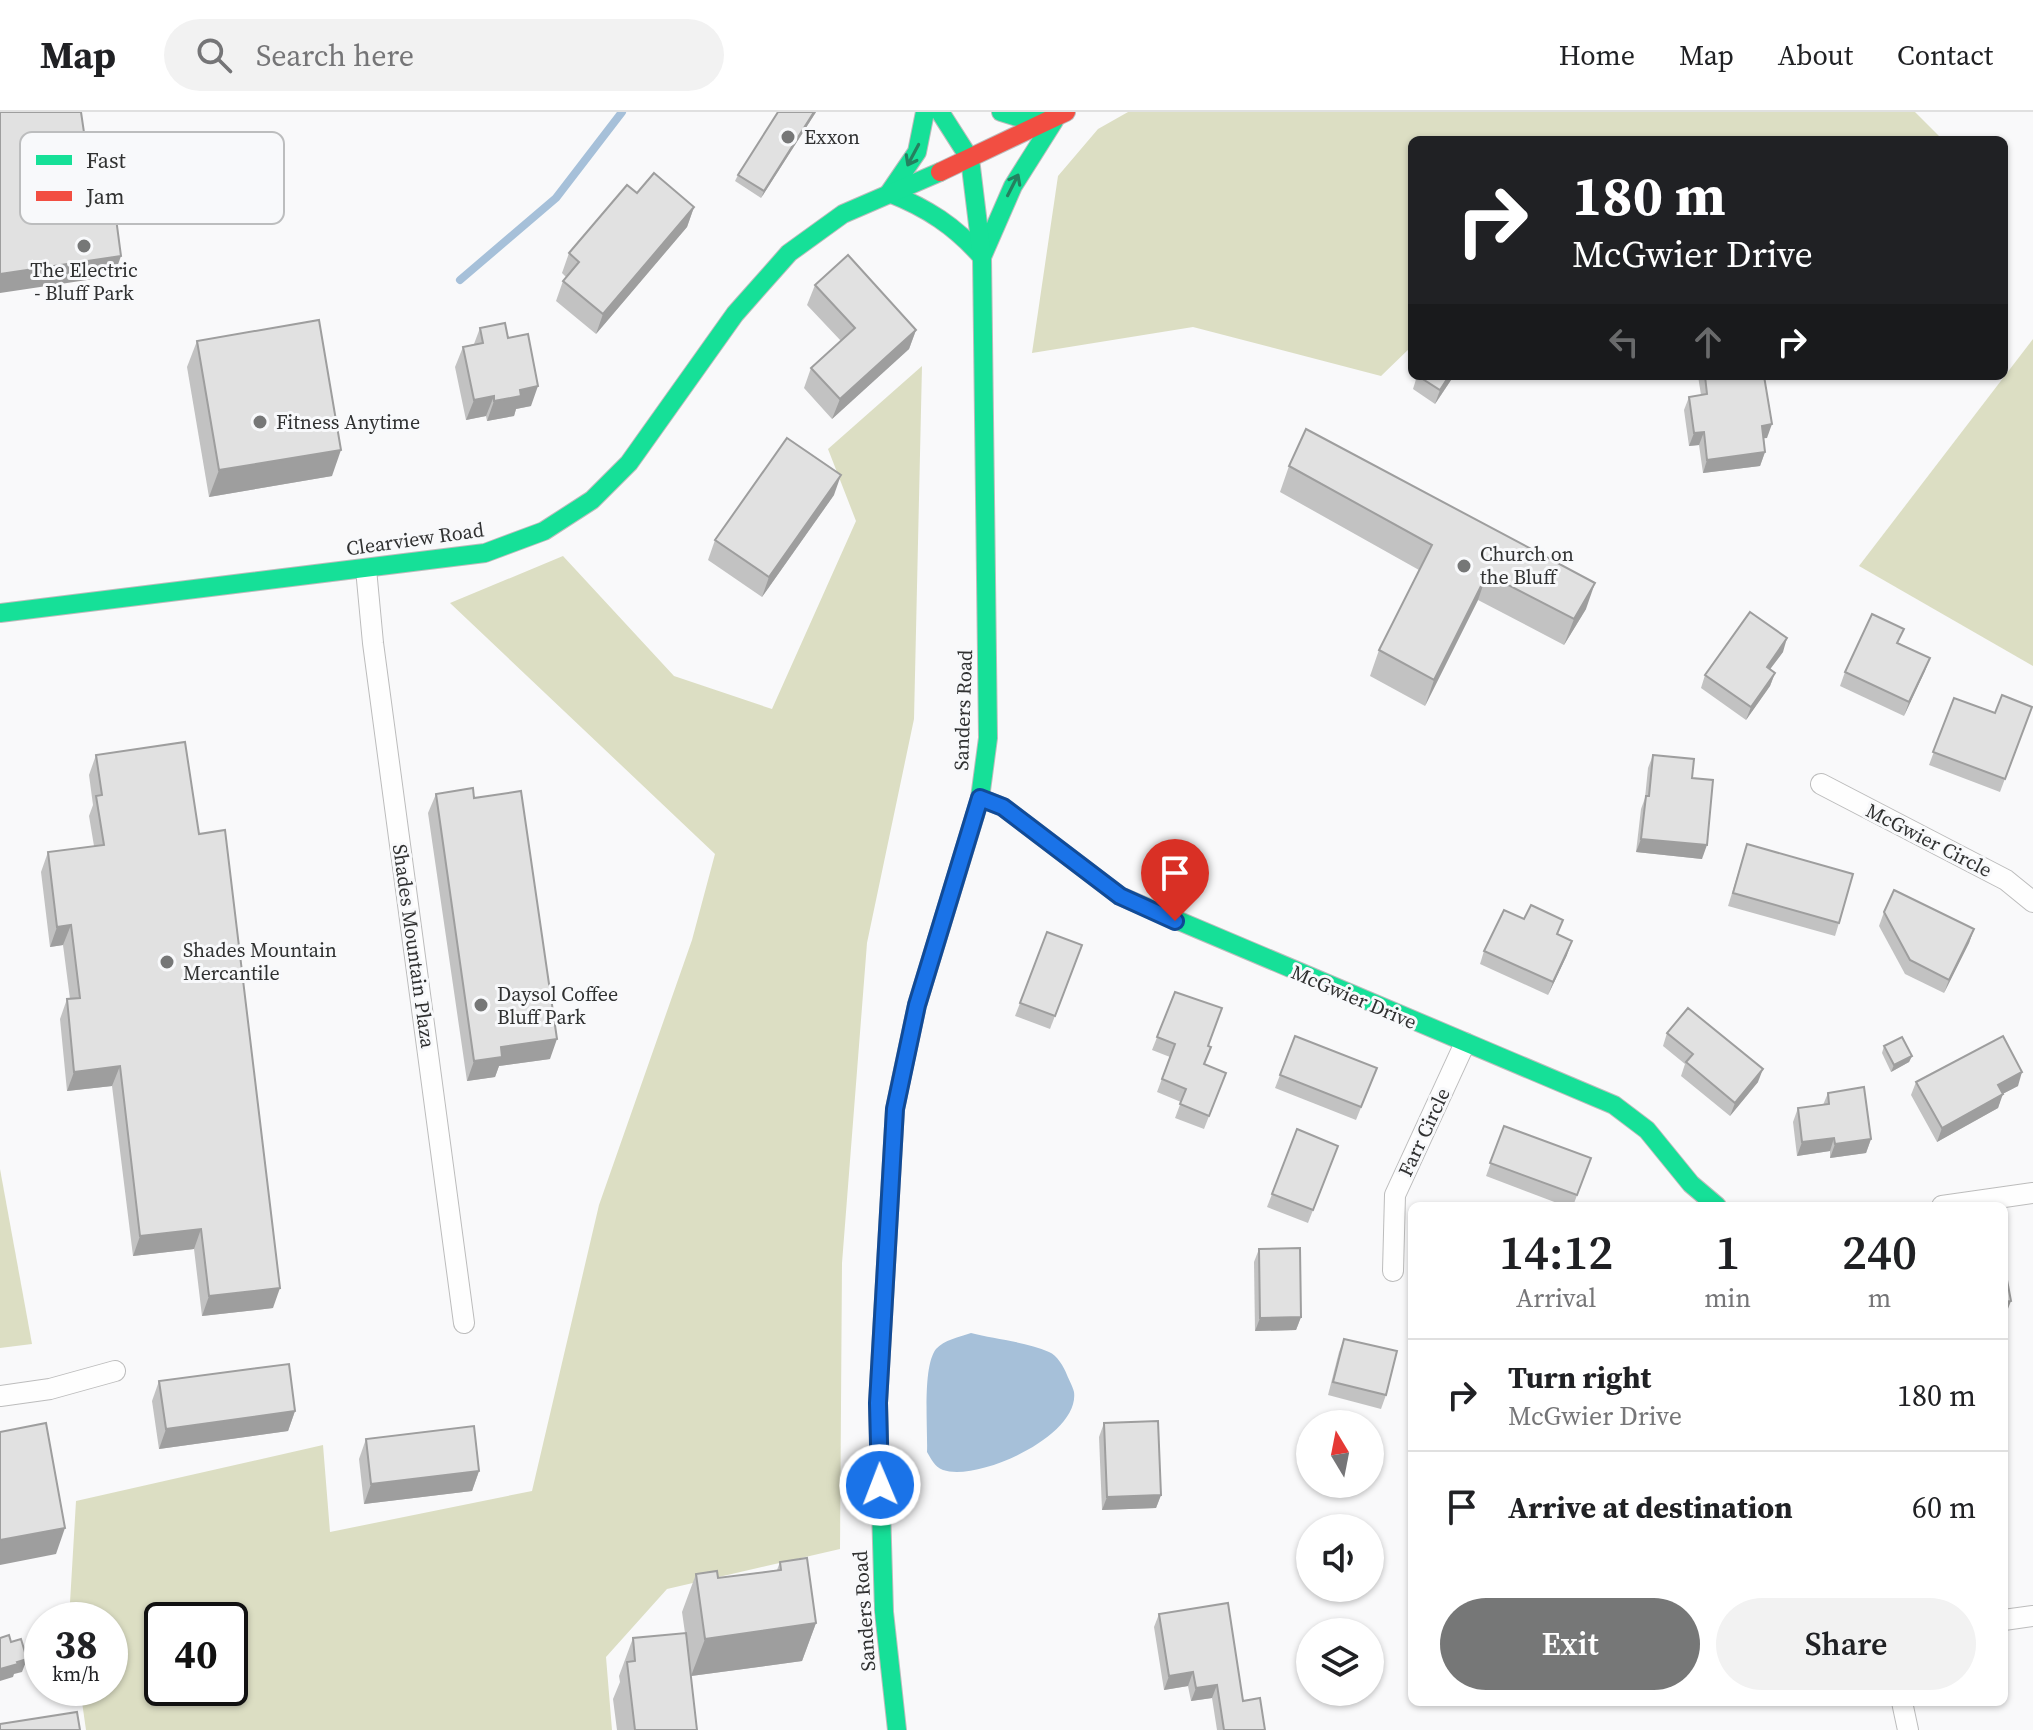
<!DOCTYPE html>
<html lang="en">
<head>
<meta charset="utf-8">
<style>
  :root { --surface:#fff; --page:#f2f2f2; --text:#202124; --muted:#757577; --line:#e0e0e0; --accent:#767777 }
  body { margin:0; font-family:"Source Serif 4",serif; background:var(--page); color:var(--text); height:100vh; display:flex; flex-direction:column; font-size:30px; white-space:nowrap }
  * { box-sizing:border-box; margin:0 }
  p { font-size:26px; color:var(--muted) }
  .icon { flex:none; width:44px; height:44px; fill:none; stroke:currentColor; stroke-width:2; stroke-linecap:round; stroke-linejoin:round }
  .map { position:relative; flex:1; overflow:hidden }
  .drawer { position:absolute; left:1408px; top:1090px; width:600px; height:504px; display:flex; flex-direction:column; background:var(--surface); border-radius:12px; box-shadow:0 2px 6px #0004 }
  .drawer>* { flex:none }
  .hud { position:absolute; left:1408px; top:24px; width:600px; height:244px; border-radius:12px; box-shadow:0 2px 6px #0004; background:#202124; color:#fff; overflow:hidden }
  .needle { width:52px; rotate:350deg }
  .fabs { position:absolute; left:1296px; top:1298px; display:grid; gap:16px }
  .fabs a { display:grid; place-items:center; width:88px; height:88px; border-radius:50%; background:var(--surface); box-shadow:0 2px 6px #0004; font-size:40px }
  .speed { position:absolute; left:24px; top:1490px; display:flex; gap:16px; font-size:40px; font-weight:700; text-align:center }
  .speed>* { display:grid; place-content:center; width:104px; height:104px; border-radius:50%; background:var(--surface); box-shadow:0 2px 6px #0004; line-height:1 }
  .speed small { font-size:20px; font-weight:400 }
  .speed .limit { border:4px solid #111; border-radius:12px; background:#fff; color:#111 }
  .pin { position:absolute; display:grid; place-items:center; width:68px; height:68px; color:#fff; margin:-82px -34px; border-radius:50% 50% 50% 0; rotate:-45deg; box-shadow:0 0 8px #0007 }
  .pin .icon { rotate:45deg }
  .me { position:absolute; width:88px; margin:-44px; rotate:359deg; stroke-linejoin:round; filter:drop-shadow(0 0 6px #0008) }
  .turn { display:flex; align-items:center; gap:28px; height:168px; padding:0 32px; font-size:36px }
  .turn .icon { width:104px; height:104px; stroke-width:2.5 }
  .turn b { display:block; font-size:56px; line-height:68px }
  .lanes { display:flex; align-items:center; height:76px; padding:0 32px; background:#0003; justify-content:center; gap:40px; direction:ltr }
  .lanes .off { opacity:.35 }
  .eta { display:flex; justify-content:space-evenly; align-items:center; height:136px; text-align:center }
  .eta b { font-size:48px; font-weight:600; line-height:56px }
  .cta { display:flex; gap:16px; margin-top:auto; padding:16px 32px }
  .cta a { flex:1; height:92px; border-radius:48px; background:var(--accent); color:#fff; font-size:32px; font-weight:600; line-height:92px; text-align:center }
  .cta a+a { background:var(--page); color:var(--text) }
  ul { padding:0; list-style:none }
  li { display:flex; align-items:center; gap:24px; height:112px; padding:0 32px; border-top:2px solid var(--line) }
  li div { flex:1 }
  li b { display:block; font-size:30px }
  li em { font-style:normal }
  header { display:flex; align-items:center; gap:48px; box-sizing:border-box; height:112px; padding:0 40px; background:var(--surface); border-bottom:2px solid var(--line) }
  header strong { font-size:38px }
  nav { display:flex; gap:44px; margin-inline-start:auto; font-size:28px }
  .search { width:560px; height:72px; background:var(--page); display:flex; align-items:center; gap:20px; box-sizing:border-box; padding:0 28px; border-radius:44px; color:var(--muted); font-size:30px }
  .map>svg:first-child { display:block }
  .forest { fill:#dcdec3; fill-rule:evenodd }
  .water { fill:#a6c0d9 }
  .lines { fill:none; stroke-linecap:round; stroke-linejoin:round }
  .stream { stroke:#a6c0d9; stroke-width:8 }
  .street-casing { stroke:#bcbcbc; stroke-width:22 }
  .fast-casing { stroke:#bcbcbc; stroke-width:20 }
  .jam-casing { stroke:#bcbcbc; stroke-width:20 }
  .street { stroke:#fefefe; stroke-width:20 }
  .fast { stroke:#16e098; stroke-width:18 }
  .jam { stroke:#f24e42; stroke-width:18 }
  .wall { fill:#c2c2c2 }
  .shaded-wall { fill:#9e9e9e }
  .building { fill:#e1e1e1; stroke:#9e9e9e; stroke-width:2 }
  .oneway { stroke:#24805f }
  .route-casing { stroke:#114b97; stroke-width:20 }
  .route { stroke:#1a73e8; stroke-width:14 }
  .poi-dot { fill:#767777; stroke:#f8f9fb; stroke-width:3 }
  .labels { text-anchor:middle; stroke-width:6; stroke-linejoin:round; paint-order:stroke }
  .poi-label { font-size:20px; fill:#303131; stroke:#f8f9fb; text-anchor:start }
  .street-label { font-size:20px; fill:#303131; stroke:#f8f9fb }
  .key { fill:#f8f9fb; stroke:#bcbdbe; stroke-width:2 }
  .key-label { font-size:22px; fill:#303131 }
</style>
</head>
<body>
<header>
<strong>Map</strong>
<div class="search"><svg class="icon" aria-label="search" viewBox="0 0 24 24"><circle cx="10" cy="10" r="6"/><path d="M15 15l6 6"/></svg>Search here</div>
<nav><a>Home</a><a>Map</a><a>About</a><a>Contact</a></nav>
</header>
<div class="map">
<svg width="2033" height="1618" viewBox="0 0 2033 1618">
  <rect width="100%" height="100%" fill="#f9f9fa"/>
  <g class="forest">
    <path d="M1128,0h787l28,28h-531v206l-31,30 -188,-49 -161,26 26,-177 40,-47z"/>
    <path d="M2033,227v327l-174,-100z"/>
    <path d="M922,254l-8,353 -47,224 -25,320 -2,286 -173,40 -61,68 6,73h-526l-6,-42h30v-68h-41l7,-119 247,-56 7,87 202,-41 67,-286 93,-265 23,-86 -265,-251 113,-47 111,120 98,33 84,-188 -28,-72zM162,1508h68v68h-68z"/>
    <path d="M0,1057l32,175 -32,4z"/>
  </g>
  <path class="water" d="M971,1221c23,6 56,9 78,19 8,3 15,15 18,23 2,5 6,12 7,17 6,44 -96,90 -131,78 -9,-4 -11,-10 -16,-18 1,-23 -5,-85 9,-103 8,-9 23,-12 35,-16z"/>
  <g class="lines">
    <path class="stream" d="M460,168l96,-82 66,-86"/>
    <defs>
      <g id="street">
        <path d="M366,457l7,74 91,680"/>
        <path d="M1821,672l185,96 27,22"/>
        <path d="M1942,1094l91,-13"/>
        <path d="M1393,1159l2,-76 70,-152"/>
        <path d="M0,1284l50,-7 65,-18"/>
        <path d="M2004,1508l29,-4"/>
        <path d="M1902,1590l6,28"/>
      </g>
      <g id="fast">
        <path d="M925,0l-8,40 -28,41c38,15 66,33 93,64l31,-71 41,-65"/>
        <path d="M940,0l30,47 12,98 6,481 -8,60 -5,17"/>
        <path d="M1001,0l16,5h35"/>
        <path d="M0,501l485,-60 59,-22 48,-31 37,-37 106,-149 54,-61 54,-39 97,-42"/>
        <path d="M980,686l23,9 117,89 494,209 33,25 44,54 26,22"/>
        <path d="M897,1618l-13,-118 -6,-209 17,-294 6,-29"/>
      </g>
      <g id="jam">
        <path d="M940,60l126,-60"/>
        <path d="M901,968l16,-75 58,-190"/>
      </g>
    </defs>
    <use href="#street" class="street-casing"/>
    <use href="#fast" class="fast-casing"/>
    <use href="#jam" class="jam-casing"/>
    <use href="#street" class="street"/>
    <use href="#fast" class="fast"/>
    <use href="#jam" class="jam"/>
  </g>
  <g class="wall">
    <path d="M778,0h38l-55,86 -26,-17 3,-6z"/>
    <path d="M637,81l57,14 -7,20 -91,107 -40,-33 7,-20 3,-4 -4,-4 7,-20z"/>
    <path d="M815,173l101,45 -7,19 -77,70 -28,-31 7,-20 30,-27 -34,-36z"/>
    <path d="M480,216l28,10 23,68 -15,3 -2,7 -27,5 -1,-5 -20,4 -11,-53 8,-20 11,-3z"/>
    <path d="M197,229l135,135 -123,21 -22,-130z"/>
    <path d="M1417,264l34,4 -16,24 -22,-15z"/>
    <path d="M1698,264h66l3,62h-3l1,14 -5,14 -57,7 -4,-28 -10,1 -5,-36 5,-13 12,-2z"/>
    <path d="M1289,354l297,143 -22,36 -86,-45 -53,106 -55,-30 9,-26 40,-80 -139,-78z"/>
    <path d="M834,383l-72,102 -54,-37 7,-20z"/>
    <path d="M1899,531l31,15 -26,58 -64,-30 5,-14z"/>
    <path d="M1783,540l-13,17 5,4 -5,13 -24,34 -45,-32 4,-13z"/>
    <path d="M1954,586l41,15 37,-6 -32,85 -71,-27z"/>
    <path d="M96,643l177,553 -71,8 -8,-67 -61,7 -21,-170 -45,5 -7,-72 7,-20h3l-7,-54 -13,2 -9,-75 7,-20 46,-6 -5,-30 4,-11 -4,-30z"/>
    <path d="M1653,643l39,23 10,81 -66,-7 5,-43 4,-11 3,-30z"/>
    <path d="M436,682l38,4 76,261 -51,7 -4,11 -28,4 -39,-268z"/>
    <path d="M1747,732l92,79 -4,13 -107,-30z"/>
    <path d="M1884,800l90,17 -5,14 -25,50 -39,-19 -26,-48z"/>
    <path d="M1047,820l35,13 -32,84 -35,-13z"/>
    <path d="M1558,822l9,21 -19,40 -68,-31 4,-13z"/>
    <path d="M1175,880l33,54 -3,18 21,9 -22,56 -29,-11 6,-16 -24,-10 13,-35 -18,-7z"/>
    <path d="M1667,921l91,49 -28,34 -49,-40 4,-12 -22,-18z"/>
    <path d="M1295,924l82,32 -21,52 -81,-32z"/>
    <path d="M1884,934l28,10 -3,6 -18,10 -9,-19z"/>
    <path d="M1916,970l102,4 -16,8 -4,14 -61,34 -26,-47z"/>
    <path d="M1828,981l43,46 -5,14 -36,5v-7l-33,5 -4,-34 5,-14 25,-3z"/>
    <path d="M1504,1014l87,32 -18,48h-8l-79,-30z"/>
    <path d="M1297,1017l41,17 -30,77 -41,-16z"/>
    <path d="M1259,1137l42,68 -5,13 -41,1 -1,-69z"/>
    <path d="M1344,1227l42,56 -5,14 -53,-14 11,-43z"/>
    <path d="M159,1269l136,30 -7,20 -129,18 -7,-48z"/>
    <path d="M1104,1311l57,72 -5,13 -54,2 -3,-73z"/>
    <path d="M366,1327l113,32 -7,20 -108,13 -5,-45z"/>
    <path d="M780,1450l36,61 -14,38 -111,15 6,54h-80l-4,-31 7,-17 -1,-6 14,-38 52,-5 -3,-21 14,-38 22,4 59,-8z"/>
    <path d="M1159,1502l84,87 22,29h-48l-5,-32 -21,3 -3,-15 -24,4 -10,-63z"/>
  </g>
  <g class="shaded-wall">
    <path d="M814,0h2l-55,86 3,-7z"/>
    <path d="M694,95l-7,20 -91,107 7,-20z"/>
    <path d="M121,144l-7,20 -114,17v-19z"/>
    <path d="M916,218l-7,19 -77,70 8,-20z"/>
    <path d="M1449,264h3l-1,4 -16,24 5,-14z"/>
    <path d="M538,274l-7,20 -15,3 -2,7 -27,5 7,-20 26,-11z"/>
    <path d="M494,284l-8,20 -20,4 8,-20z"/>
    <path d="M1772,312l-5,14 -10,1 5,-13z"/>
    <path d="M1704,320l-5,13 -10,1 5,-13z"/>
    <path d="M341,338l-9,26 -123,21 10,-27z"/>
    <path d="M1765,340l-5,14 -57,7 4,-13z"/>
    <path d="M841,363l-7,20 -72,102 7,-20z"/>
    <path d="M1487,462l-9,26 -53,106 9,-26z"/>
    <path d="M1595,471l-9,26 -22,36 10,-26z"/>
    <path d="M1787,526l-4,14 -21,28 5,-13z"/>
    <path d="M1930,546l-5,13 -21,45 5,-14z"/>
    <path d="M1775,561l-5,13 -24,34 5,-13z"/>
    <path d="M1641,727l66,6 -5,14 -66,-7z"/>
    <path d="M71,813l-8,20 -13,2 7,-20z"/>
    <path d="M1974,817l-5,14 -25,50 5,-13z"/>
    <path d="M1572,829l-5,14 -19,40 5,-13z"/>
    <path d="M557,927l-7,20 -51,7 -4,11 -28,4 7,-20 27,-14z"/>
    <path d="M1912,944l-3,6 -18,10 3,-7z"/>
    <path d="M120,954l-8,20 -45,5 7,-19z"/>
    <path d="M1763,957l-5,13 -28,34 5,-13z"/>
    <path d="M2022,960l-4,14 -25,13 5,-14z"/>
    <path d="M2003,982l-5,14 -61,34 5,-14z"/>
    <path d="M1834,1026l-4,13 -33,5 5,-14z"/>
    <path d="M1871,1027l-5,14 -36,5 5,-14z"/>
    <path d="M201,1117l-7,20 -61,7 7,-20z"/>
    <path d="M280,1176l-7,20 -71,8 7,-20z"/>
    <path d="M2011,1189l-5,13 -2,1v-13z"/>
    <path d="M1301,1205l-5,13 -41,1 5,-13z"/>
    <path d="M295,1299l-7,20 -129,18 7,-20z"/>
    <path d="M479,1359l-7,20 -108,13 7,-20z"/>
    <path d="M1161,1383l-5,13 -54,2 5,-13z"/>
    <path d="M65,1416l-9,26 -56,11v-25z"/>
    <path d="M816,1511l-14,38 -111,15 14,-37z"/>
    <path d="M27,1547l-5,13 -8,2 -1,3 -13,4v-12z"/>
    <path d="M1193,1560l-5,14 -24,4 5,-14z"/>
    <path d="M1217,1573l-5,13 -21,3 5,-13z"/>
  </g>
  <g class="building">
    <path d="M0,0h81l11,75 22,16 7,53 -121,18z"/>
    <path d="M778,0h36l-50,79 -26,-16z"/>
    <path d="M654,61l40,34 -91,107 -40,-33 16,-19 -10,-9 58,-68 10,8z"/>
    <path d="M848,143l68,75 -76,69 -29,-31 44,-40 -40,-43z"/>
    <path d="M319,208l22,130 -122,20 -22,-129z"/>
    <path d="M505,211l3,15 20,-4 10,52 -18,4 1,6 -27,5v-5l-20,4 -11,-53 20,-4 -3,-15z"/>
    <path d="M1418,264h31l-9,14z"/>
    <path d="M1705,264h59l8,48 -10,2 3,26 -58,8 -3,-28 -10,1 -5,-36 18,-3z"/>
    <path d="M1306,317l289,154 -21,36 -87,-45 -53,106 -55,-30 53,-105 -143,-79z"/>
    <path d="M787,326l54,37 -72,102 -54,-37z"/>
    <path d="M1750,500l37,26 -20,29 8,6 -24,34 -46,-32z"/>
    <path d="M1872,502l32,15 -7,14 33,15 -21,44 -64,-30z"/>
    <path d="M2002,583l30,12 -27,72 -72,-27 21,-54 41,15z"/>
    <path d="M185,630l14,92 26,-4 55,458 -71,8 -8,-67 -61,7 -20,-170 -46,6 -7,-73 13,-1 -9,-73 -14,2 -9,-75 56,-7 -8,-49 6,-1 -6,-40z"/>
    <path d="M1653,643l41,4 -2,19 21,2 -6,65 -66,-6 5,-43h3z"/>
    <path d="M473,676l1,10 47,-7 36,248 -56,8 1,10 -28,4 -38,-267z"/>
    <path d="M1747,732l106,30 -14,49 -106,-30z"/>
    <path d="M1894,778l80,39 -25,51 -39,-20 -26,-48z"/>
    <path d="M1531,793l32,15 -6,14 15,7 -19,41 -69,-31 20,-41 20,9z"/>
    <path d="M1047,820l35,13 -27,71 -35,-13z"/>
    <path d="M1175,880l47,16 -14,38 3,1 -7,17 22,9 -17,43 -29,-12 6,-15 -24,-10 13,-35 -18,-7z"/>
    <path d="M1688,896l75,61 -28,34 -49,-41 7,-8 -26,-21z"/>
    <path d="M1295,924l82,32 -16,39 -81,-32z"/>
    <path d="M2003,924l19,36 -24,13 5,9 -61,34 -26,-46z"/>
    <path d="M1902,925l10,19 -18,9 -10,-19z"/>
    <path d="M1864,975l7,52 -36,5 -1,-6 -32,4 -4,-34 31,-4 -1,-11z"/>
    <path d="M1504,1014l87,32 -14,37 -87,-32z"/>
    <path d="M1297,1017l41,17 -25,64 -41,-16z"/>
    <path d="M1300,1136l1,69 -41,1 -1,-69z"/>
    <path d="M2004,1152l7,37 -7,1z"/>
    <path d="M1344,1227l53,12 -11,44 -53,-13z"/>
    <path d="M289,1252l6,47 -129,18 -7,-48z"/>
    <path d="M1158,1309l3,74 -54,2 -3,-74z"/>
    <path d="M46,1311l19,105 -65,12v-108z"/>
    <path d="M474,1314l5,45 -108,13 -5,-45z"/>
    <path d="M807,1446l9,65 -111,16 -9,-65 21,-3 1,7 63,-8 -1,-8z"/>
    <path d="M1228,1491l15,98 17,-3 5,32h-41l-7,-45 -21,3 -3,-16 -24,4 -10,-62z"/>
    <path d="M686,1521l11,97h-62l-8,-68 8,-1 -2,-23z"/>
    <path d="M9,1523l2,7 10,-3 6,20 -10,3 1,2 -18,5v-31z"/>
    <path d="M77,1600l3,18h-80v-6z"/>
  </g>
  <defs><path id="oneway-shaft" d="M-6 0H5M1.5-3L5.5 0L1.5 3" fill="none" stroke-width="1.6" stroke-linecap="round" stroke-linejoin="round" transform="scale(2)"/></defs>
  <g class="oneway">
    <use href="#oneway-shaft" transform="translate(913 43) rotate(118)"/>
    <use href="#oneway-shaft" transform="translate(1013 73) rotate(-63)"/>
  </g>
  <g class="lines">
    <defs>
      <path id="route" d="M880,1373l-2,-82 17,-294 22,-104 63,-207 23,9 117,89 55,25"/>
    </defs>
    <use href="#route" class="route-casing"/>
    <use href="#route" class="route"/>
  </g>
  <g class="poi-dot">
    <circle cx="788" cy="25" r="8"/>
    <circle cx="84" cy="134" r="8"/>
    <circle cx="260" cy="310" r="8"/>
    <circle cx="1464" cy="454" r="8"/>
    <circle cx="167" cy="850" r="8"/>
    <circle cx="481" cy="893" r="8"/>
  </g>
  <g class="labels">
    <g class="poi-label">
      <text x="804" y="32">Exxon</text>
      <text x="84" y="165" text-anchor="middle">The Electric<tspan x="84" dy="23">- Bluff Park</tspan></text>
      <text x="276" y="317">Fitness Anytime</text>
      <text x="1480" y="449">Church on<tspan x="1480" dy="23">the Bluff</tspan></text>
      <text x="183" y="845">Shades Mountain<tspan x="183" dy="23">Mercantile</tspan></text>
      <text x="497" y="889">Daysol Coffee<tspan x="497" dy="23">Bluff Park</tspan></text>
    </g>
    <g class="street-label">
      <text transform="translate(415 427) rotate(-8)" y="7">Clearview Road</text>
      <text transform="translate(963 598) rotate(-88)" y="7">Sanders Road</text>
      <text transform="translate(1929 728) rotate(27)" y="7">McGwier Circle</text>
      <text transform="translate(414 834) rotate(82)" y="7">Shades Mountain Plaza</text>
      <text transform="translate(1354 885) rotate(23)" y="7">McGwier Drive</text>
      <text transform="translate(1424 1020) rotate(-65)" y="7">Farr Circle</text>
      <text transform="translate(864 1499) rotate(-94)" y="7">Sanders Road</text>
    </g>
  </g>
  <rect x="20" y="20" width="264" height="92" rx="12" class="key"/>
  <rect x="36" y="43" width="36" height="10" fill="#16e098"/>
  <rect x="36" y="79" width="36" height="10" fill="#f24e42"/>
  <g class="key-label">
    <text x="86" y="56">Fast</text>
    <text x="86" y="92">Jam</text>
  </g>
</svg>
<div class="fabs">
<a><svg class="needle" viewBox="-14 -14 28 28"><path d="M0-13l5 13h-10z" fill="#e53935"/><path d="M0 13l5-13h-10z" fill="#757577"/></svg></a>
<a><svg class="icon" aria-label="sound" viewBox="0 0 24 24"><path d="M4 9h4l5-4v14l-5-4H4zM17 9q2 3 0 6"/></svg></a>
<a><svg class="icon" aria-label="layers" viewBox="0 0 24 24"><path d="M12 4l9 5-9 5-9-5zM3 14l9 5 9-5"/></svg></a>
</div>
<div class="speed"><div>38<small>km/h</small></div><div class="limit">40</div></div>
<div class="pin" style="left:1175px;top:809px;background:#d93025"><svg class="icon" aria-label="arrive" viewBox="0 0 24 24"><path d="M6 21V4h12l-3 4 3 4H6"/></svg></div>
<svg class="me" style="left:880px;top:1373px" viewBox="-20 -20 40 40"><circle r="17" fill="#1a73e8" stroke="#fff" stroke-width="3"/><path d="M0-11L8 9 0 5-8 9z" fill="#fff"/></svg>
<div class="hud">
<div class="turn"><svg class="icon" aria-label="right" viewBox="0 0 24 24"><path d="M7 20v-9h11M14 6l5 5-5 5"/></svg><div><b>180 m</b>McGwier Drive</div></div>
<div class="lanes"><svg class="icon off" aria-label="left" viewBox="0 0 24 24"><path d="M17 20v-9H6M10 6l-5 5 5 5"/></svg><svg class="icon off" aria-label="ahead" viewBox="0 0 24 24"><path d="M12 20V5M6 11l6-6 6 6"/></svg><svg class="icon" aria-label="right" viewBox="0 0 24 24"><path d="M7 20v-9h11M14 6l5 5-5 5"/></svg></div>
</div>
<section class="drawer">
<div class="eta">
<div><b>14:12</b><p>Arrival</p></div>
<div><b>1</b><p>min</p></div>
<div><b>240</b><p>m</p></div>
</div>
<ul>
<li><svg class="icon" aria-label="right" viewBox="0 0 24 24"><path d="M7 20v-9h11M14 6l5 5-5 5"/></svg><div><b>Turn right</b><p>McGwier Drive</p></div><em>180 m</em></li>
<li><svg class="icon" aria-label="arrive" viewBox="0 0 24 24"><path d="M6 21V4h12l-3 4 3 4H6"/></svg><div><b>Arrive at destination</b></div><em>60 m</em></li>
</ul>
<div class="cta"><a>Exit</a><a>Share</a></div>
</section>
</div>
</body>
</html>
